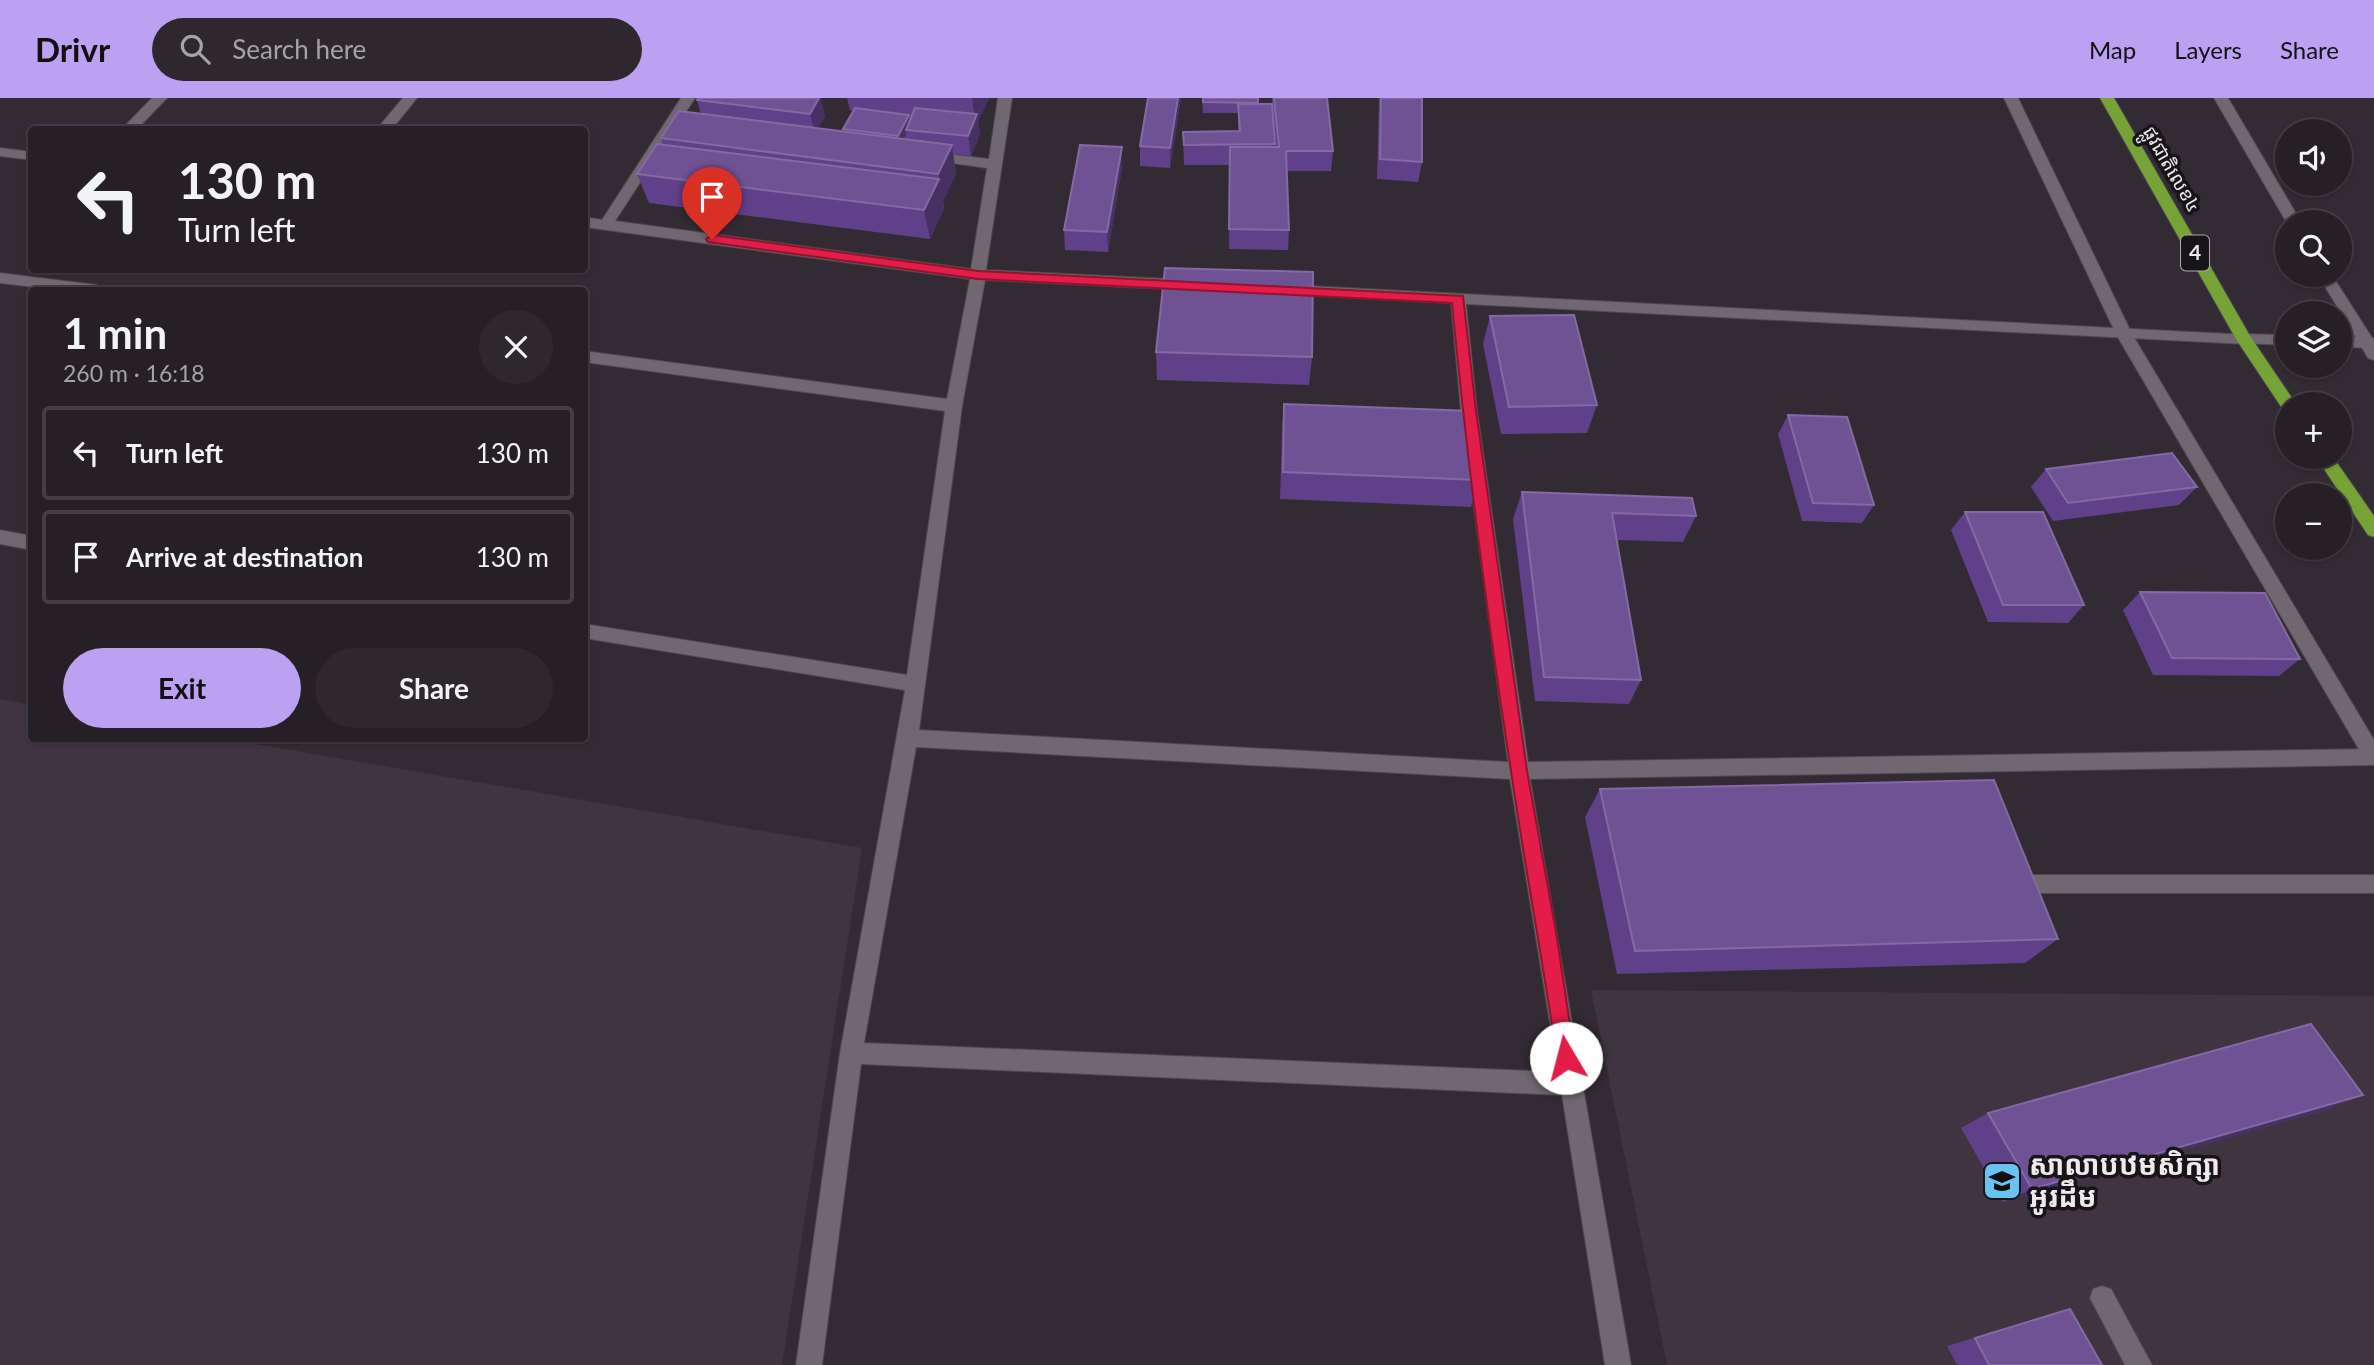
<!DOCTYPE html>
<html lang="en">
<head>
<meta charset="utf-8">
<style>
  :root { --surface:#262026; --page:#2e282e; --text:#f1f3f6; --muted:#a4a3a7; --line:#423e43; --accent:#bca0f2 }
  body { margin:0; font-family:Lato,"Noto Sans Khmer",sans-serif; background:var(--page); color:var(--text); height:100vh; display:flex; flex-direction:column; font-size:26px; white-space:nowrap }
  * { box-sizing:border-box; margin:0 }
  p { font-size:23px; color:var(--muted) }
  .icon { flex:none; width:38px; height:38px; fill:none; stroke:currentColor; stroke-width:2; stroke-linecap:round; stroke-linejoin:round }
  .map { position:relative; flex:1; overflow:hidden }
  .details { position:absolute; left:28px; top:189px; width:560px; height:455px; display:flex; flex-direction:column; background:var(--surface); border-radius:7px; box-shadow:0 2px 5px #0004,0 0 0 2px var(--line) }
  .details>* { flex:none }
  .banner { position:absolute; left:28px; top:28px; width:560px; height:147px; border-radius:7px; box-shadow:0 2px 5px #0004,0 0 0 2px var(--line); background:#262026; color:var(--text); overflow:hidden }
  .fabs { position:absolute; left:2275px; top:21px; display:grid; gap:14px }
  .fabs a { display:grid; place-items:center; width:77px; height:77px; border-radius:50%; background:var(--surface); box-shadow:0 2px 5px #0004,0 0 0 2px var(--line); font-size:35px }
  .pin { position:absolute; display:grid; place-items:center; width:60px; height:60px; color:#fff; margin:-72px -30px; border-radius:50% 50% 50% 0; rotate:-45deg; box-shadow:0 0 7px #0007 }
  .pin .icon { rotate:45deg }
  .me { position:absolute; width:77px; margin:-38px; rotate:352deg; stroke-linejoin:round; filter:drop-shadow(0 0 5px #0008) }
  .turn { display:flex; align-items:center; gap:24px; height:147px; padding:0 35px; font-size:32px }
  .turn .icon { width:91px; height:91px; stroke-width:2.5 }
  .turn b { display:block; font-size:49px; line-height:60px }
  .round { display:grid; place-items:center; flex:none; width:74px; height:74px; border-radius:37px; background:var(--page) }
  .headline { display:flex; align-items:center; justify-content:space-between; height:119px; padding:0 35px }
  h1 { font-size:42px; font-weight:700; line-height:52px }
  .button { display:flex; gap:14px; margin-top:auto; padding:14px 35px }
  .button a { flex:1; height:80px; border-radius:42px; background:var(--accent); color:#111; font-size:28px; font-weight:700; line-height:80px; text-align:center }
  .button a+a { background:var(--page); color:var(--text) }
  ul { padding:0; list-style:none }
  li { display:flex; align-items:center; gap:21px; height:94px; margin:0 14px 10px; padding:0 21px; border:4px solid var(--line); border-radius:7px }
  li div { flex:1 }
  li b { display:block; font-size:26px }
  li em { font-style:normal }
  header { display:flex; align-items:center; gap:42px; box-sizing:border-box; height:98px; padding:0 35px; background:var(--accent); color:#111 }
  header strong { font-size:33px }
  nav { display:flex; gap:38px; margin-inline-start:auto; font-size:24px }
  .search { width:490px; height:63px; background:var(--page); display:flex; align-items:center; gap:18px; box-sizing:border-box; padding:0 24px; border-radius:38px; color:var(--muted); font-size:26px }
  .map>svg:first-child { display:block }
  .built { fill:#403440 }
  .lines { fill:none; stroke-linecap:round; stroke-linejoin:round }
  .service-casing { stroke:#4d474e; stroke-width:2 }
  .minor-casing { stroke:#4d474e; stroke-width:2 }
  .tertiary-casing { stroke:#4d474e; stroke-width:2 }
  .trunk-casing { stroke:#4d474e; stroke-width:2 }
  .service { fill:#706770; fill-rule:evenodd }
  .minor { fill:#706770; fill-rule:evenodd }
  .tertiary { fill:#706770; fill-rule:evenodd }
  .trunk { fill:#75a335; fill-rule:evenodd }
  .wall { fill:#604089 }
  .shaded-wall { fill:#473062 }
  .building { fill:#6f5294; stroke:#836aa2; stroke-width:2 }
  .route { fill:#e11d48; stroke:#92132f; stroke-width:2 }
  .labels { text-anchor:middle; stroke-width:7; stroke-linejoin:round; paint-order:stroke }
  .far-street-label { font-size:19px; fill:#eee9ee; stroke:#181518 }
  .shield { fill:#181518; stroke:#aea9ae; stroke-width:2 }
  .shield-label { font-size:21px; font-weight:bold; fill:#eee9ee }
  .near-poi-label { font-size:28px; font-weight:bold; fill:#eee9ee; stroke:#181518; text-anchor:start }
</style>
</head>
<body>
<header>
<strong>Drivr</strong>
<div class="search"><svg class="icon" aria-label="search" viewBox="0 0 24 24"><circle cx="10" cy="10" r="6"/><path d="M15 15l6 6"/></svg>Search here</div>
<nav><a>Map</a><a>Layers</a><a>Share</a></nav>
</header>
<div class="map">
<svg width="2374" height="1267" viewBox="0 0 2374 1267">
  <rect width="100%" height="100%" fill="#332b33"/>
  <g class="built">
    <path d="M0,601l31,6 1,33 194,1 636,109 -80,517h-782z"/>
    <path d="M1591,892l783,6v369h-707z"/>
  </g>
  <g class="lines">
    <defs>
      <g id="service">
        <path d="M2004,0h14l114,236 242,406v25l-7,-2 -251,-429z"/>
        <path d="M2214,0h14l73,124 -14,1z"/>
        <path d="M2318,177h14l42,66v19l-6,-2z"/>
        <path d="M2011,777h363v18h-363l-7,-2 -3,-7 3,-7z"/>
        <path d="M2102,1188l9,3 41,76h-27l-35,-67 3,-9z"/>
      </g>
      <g id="minor">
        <path d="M152,0h15l-31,32h-15z"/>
        <path d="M403,0h14l-26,32h-15z"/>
        <path d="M681,0h14l-80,123 356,48 16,-101 -57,-8 -7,-4 7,-4 59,7 9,-61h14l-26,172 203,10 8,5 -8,5 -204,-10 -23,126 -43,324 589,32 -47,-351 -10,-108 -167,-9 -3,-4 3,-4 5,-1 961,50 2,4 -8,5 -778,-40 11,107 51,351 846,-13v16l-844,14 101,586h-26l-43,-270 -701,-31 -39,301h-26l44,-312 65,-363 -321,-52v-14l323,51 38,-264 -361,-49v-11l363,48 23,-120 -386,-52v-10l18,3zM916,649l594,32 48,293 -694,-29z"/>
        <path d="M0,50l32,4v8l-32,-4z"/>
        <path d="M0,175l97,12 8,5h-45l-60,-7z"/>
        <path d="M0,432l32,6v14l-32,-6z"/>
      </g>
      <g id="tertiary">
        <path d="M2244,236l43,1v10l-49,-2 -2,-4z"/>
        <path d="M2340,239l34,1v10l-34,-1z"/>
      </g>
      <g id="trunk">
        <path d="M2100,0h14l136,238 46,68h-9v6l-5,-2 -46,-69z"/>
        <path d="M2316,359h17l41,59v21l-6,-2z"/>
      </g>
    </defs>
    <use href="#service" class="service-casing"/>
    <use href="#minor" class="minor-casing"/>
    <use href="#tertiary" class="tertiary-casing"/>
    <use href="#trunk" class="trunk-casing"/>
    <use href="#service" class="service"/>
    <use href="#minor" class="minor"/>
    <use href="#tertiary" class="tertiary"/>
    <use href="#trunk" class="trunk"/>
  </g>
  <g class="wall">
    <path d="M847,0h142l-11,23 2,13 -9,22 -18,-2 3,20 -13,27 1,7 -14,31 -281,-36 -12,-29 26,-29 -2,-7 40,-24 -4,-14 128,16 -7,12 25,4v-3l10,-18 -3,-1z"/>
    <path d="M1181,0l-11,70 -30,-2v-20z"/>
    <path d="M1202,0h56v6l17,40v3h1l-4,-49h55l6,53 -2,20h-44l2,59 -1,20 -59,-1v-84h-45l-1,-33 55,-1v-18h-35z"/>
    <path d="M1379,0h43v64l-4,20 -41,-3z"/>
    <path d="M1122,49v20l-14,85 -43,-2 -1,-20z"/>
    <path d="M1490,218l107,89 -10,28 -86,1 -18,-90z"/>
    <path d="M1156,254l156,5 -3,28 -152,-5z"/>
    <path d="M1284,306l194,76 -7,27 -191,-8 2,-68z"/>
    <path d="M1788,317l86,90 -12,18 -60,-2 -24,-87z"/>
    <path d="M2046,371l151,18 -18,18 -126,16 -22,-34z"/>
    <path d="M1522,394l174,24 -13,26 -66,-2 24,140 -12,24 -94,-3 -22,-182z"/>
    <path d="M1965,414l119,93 -16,18 -80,-1 -37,-92z"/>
    <path d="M2140,494l160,67 -21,17 -126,-1 -30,-65z"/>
    <path d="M1600,691l458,150 -33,24 -408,11 -32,-157z"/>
    <path d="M2363,997l-38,15 -322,92 -42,-74 27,-15z"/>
    <path d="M2070,1211l32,56h-145l-10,-19z"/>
  </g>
  <g class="shaded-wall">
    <path d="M819,0h2l4,18 -10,18 -5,-20z"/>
    <path d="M972,0h17l-11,23 2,13 -9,22 -3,-20 7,-17z"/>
    <path d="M1178,0h3l-11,70v-20z"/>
    <path d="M909,17l2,10 -5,5v5l-6,11 -2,-10z"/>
    <path d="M952,47l4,29 -13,27 1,7 -14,31 -6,-29 15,-30 -1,-6z"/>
    <path d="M1122,49v20l-14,85 -1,-20z"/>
    <path d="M2363,997l-38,15 -322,92 29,-13z"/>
  </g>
  <g class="building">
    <path d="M698,0h121l-9,16 -113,-14z"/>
    <path d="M1148,0h30l-8,50 -30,-2z"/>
    <path d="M1203,0h55v5l-55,-1z"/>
    <path d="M1274,0h53l6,53h-47l3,79 -60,-1 1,-82h49z"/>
    <path d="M1381,0h41v64l-42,-3z"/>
    <path d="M1238,6h34l3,40 -91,1 -1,-13 57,-1z"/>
    <path d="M855,10l54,7 -11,21 -55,-7z"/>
    <path d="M915,10l62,6 -9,22 -62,-6z"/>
    <path d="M679,13l273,34 -14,29 -277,-36z"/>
    <path d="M657,46l282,35 -15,31 -287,-36z"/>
    <path d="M1080,47l42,2 -15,85 -43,-2z"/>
    <path d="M1165,170l148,4 -1,85 -156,-5z"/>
    <path d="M1574,217l23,90 -88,2 -19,-91z"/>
    <path d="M1284,306l188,7 6,69 -195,-8z"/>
    <path d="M1788,317l59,2 27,88 -61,-2z"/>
    <path d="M2172,355l25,34 -129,16 -22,-34z"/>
    <path d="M1522,394l170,6 4,18 -84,-3 29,167 -97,-3z"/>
    <path d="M1965,414h78l41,93h-81z"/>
    <path d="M2140,494l125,1 35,66 -128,-1z"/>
    <path d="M1994,682l64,159 -423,12 -35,-162z"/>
    <path d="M2311,926l52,71 -331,94 -44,-76z"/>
    <path d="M2070,1211l32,56h-113l-14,-27z"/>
  </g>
  <path class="route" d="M712,137l266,36 485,25 13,115 51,360 29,161 19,126 -2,7 -7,2 -6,-2 -3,-7c-14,-96 -32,-191 -46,-287 -24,-155 -44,-312 -59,-468l-474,-24 -270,-37 -2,-3z"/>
  <defs>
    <symbol id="school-square" viewBox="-11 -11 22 22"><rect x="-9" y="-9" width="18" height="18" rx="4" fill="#69c3f1" stroke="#181518"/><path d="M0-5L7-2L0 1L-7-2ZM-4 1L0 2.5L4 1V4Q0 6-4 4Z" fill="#111"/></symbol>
  </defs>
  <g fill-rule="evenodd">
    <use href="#school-square" x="1980" y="1061" width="44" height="44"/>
  </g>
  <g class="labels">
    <g class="far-street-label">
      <text transform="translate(2172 71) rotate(60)" y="7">ផ្លូវជាតិលេខ៤</text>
    </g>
    <rect class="shield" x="2181" y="137.5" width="28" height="35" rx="5"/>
    <g class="shield-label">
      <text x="2195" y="162">4</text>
    </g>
    <g class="near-poi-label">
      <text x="2029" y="1077">សាលាបឋមសិក្សា<tspan x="2029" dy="32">អូរដឹម</tspan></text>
    </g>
  </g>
</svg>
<div class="fabs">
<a><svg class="icon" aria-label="sound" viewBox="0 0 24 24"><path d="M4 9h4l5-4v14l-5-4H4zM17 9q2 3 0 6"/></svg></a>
<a><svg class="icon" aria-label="search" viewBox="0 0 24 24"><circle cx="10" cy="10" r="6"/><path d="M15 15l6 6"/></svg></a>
<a><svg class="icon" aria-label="layers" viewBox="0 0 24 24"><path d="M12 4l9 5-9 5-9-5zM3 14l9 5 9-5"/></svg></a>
<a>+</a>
<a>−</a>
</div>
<div class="pin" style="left:712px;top:141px;background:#d93025"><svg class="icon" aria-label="arrive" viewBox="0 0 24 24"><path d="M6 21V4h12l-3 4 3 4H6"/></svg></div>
<svg class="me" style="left:1566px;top:960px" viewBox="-20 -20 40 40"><circle r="19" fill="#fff"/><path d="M0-13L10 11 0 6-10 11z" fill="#e11d48"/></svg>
<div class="banner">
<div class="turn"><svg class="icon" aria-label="left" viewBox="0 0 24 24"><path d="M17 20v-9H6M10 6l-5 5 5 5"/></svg><div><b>130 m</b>Turn left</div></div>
</div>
<section class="details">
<div class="headline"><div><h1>1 min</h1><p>260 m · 16:18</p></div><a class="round"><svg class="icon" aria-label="close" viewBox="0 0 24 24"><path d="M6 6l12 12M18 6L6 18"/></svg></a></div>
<ul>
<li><svg class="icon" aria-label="left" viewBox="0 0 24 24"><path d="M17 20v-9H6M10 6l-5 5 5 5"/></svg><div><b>Turn left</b></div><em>130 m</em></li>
<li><svg class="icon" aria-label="arrive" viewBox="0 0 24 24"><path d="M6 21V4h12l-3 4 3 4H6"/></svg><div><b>Arrive at destination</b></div><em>130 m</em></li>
</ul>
<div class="button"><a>Exit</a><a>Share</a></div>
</section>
</div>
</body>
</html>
